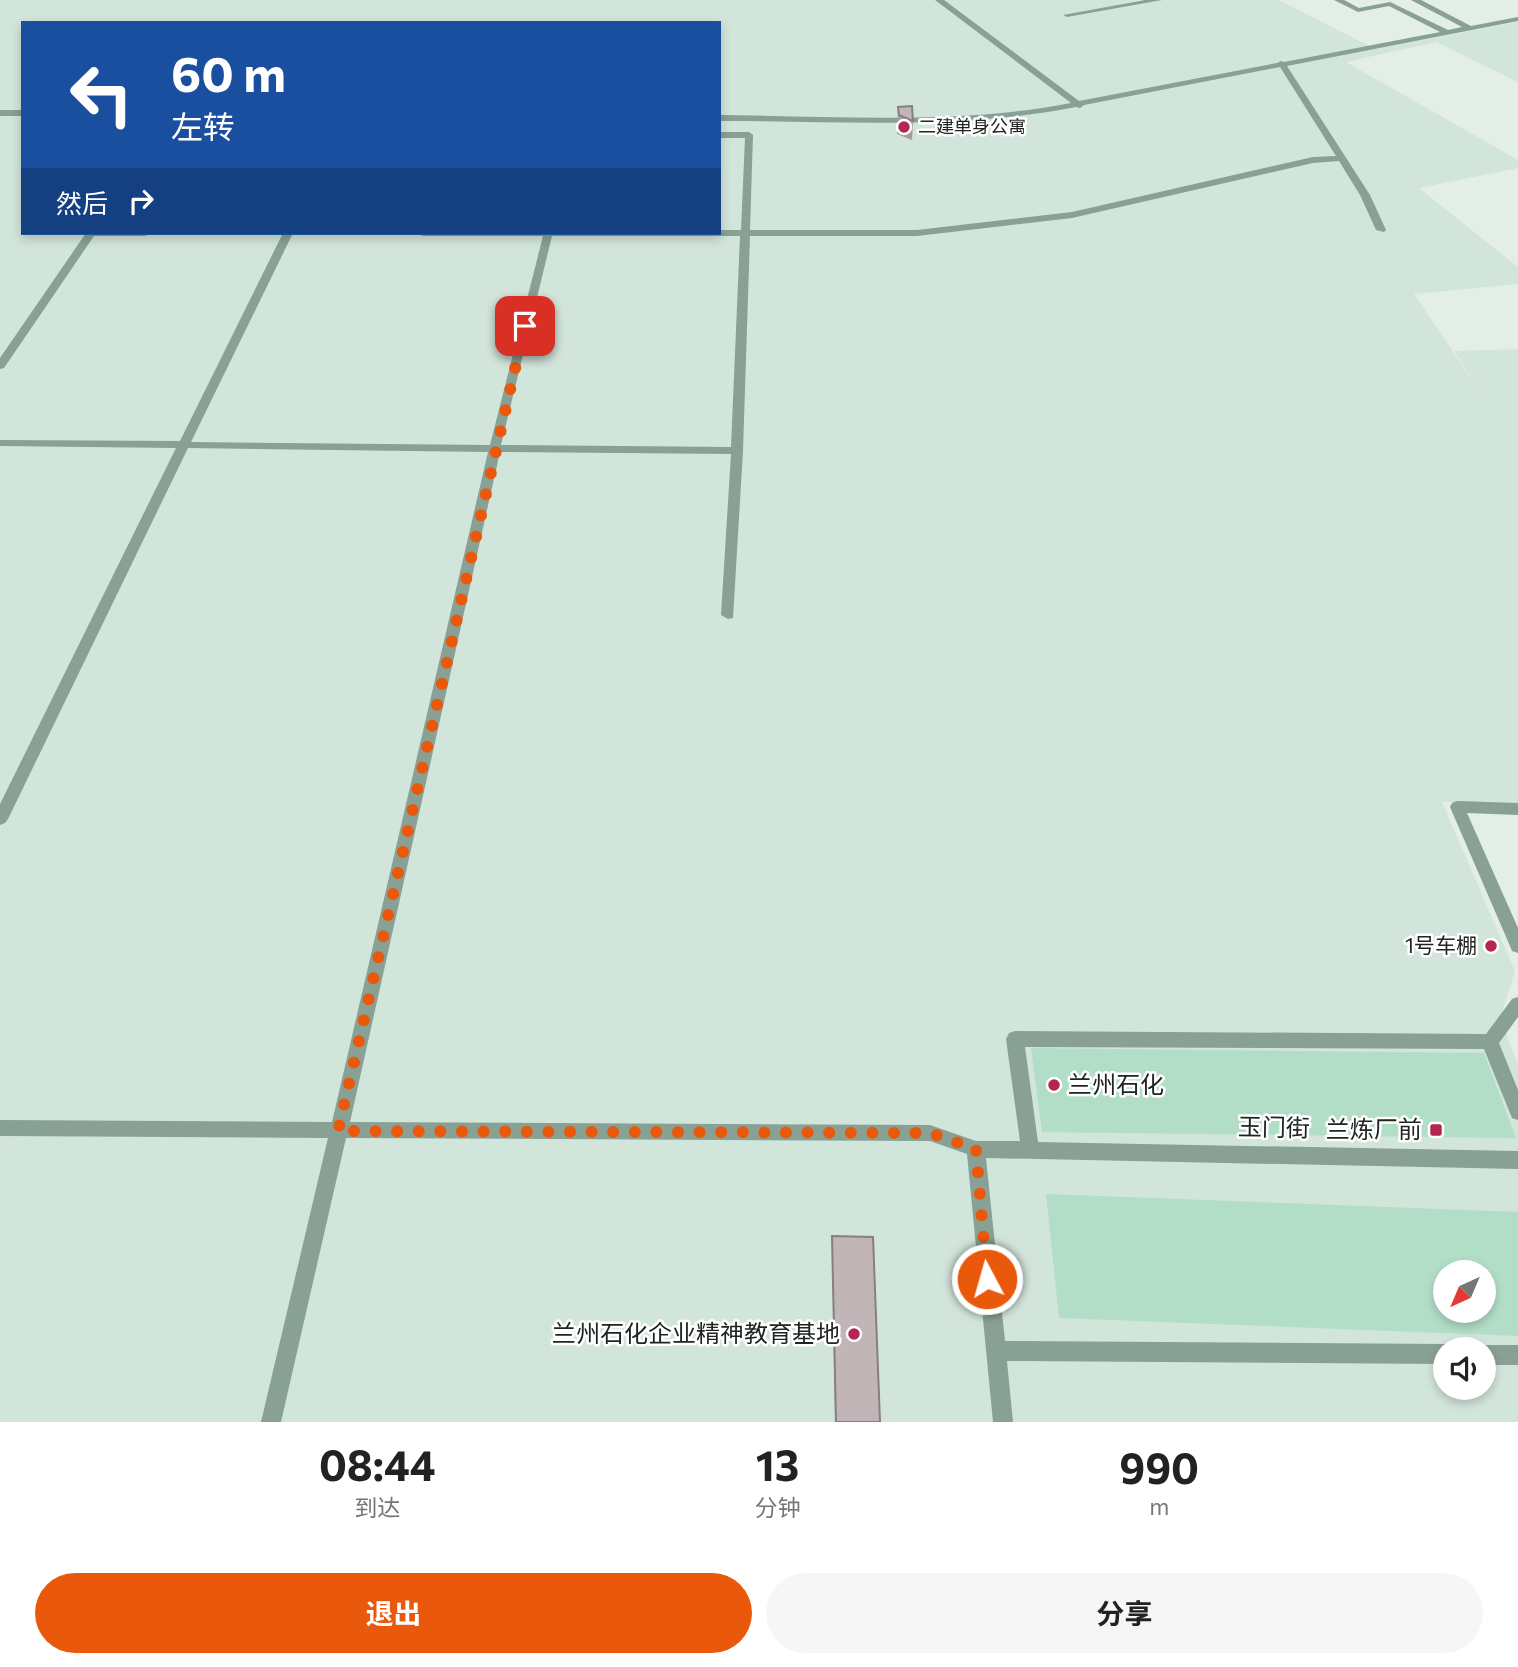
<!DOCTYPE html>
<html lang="zh">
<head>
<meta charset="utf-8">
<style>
  :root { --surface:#fff; --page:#f6f6f6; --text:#222; --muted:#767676; --accent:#ea580c }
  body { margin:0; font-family:Commissioner,"Noto Sans SC",sans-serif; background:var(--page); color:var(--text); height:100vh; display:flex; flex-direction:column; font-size:26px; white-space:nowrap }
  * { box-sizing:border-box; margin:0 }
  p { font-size:23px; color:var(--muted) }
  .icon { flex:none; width:38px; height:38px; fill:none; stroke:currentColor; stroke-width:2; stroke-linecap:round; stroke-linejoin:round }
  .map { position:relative; height:1422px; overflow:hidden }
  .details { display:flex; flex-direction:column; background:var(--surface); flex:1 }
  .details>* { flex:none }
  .hud { position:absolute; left:21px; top:21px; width:700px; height:214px; border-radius:0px; box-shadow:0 4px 10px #0003; background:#1a4fa0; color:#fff; overflow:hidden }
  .needle { width:46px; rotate:224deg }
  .controls { position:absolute; left:1433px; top:1260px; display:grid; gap:14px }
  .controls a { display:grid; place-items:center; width:63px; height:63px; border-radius:50%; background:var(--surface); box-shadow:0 4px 10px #0003; font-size:35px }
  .pin { position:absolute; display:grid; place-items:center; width:60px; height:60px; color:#fff; margin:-30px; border-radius:14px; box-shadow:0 4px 10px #0006 }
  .me { position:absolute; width:77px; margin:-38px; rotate:354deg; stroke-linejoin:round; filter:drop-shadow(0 0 5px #0008) }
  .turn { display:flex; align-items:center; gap:24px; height:147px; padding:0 35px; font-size:32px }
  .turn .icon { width:91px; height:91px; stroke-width:2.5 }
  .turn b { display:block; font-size:49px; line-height:60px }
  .then { display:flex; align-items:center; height:66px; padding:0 35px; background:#0003; gap:14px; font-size:26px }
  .eta { display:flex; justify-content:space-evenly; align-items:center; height:119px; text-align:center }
  .eta b { font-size:42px; font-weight:700; line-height:49px }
  .cta { display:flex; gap:14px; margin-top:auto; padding:14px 35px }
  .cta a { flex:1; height:80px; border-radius:42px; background:var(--accent); color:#fff; font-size:28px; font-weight:700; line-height:80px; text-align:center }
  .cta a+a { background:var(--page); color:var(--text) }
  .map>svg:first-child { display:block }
  .built { fill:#d2e5db; fill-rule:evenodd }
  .green { fill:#b2dec8; fill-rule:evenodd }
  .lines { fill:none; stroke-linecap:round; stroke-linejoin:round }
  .minor { fill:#88a194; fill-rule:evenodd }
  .wall { fill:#a69c9d }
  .building { fill:#c1b5b7; stroke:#877f80; stroke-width:2 }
  .route { stroke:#ea580c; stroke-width:12; stroke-dasharray:0 21.6 }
  .poi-dot { fill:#b52554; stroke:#fff; stroke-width:2.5 }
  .labels { text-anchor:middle; stroke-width:5; stroke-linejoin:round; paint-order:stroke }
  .far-poi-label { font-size:18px; fill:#202422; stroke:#fff; text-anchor:start }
  .poi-label { font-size:21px; fill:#202422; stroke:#fff; text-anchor:end }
  .near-poi-label { font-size:24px; fill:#202422; stroke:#fff; text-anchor:end }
  .near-street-label { font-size:24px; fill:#202422; stroke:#fff }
</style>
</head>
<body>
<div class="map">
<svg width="1518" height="1422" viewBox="0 0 1518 1422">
  <rect width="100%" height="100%" fill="#e3eee8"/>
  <path class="built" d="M0,0h1140l-26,6 37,-6h128l96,49 143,-27v60l-82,-40 -90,20 172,98v8l-99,20 99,79v17l-104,10 73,108 -33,-51 64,-2v454l-76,-1 73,169 -15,48 18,45v358h-1518zM23,23h696v210h-696zM1446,1272h38v39h-38zM1446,1349h38v39h-38z"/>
  <g class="green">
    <path d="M1031,1048l453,5 32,85 -474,-6z"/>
    <path d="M1046,1194l472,18v124l-459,-18zM1446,1272h38v39h-38z"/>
  </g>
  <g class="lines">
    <g class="minor">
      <path d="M935,0h9l135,101 198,-38 4,-2 3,1 156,-30 -51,-26 -31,6 -24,-12h10l15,8 31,-6 58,28 14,-3 -51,-27h10l50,26 47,-9v4l-231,45 83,129 16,35 -2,2 -8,-2 -16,-35 -21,-34 -26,2 -241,55 -155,18h-167l-7,215 -10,167 -5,1 -7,-4 10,-161 -231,-2 -150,670 580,3 46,16h44l-14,-102 3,-6 6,-2 471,3 26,-35 6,-2v20l-19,26 19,47v30l-6,-2 -28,-69 -459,-2 13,95 480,9v18l-532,-11 19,183 441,3 8,5h-8v15l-439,-3 6,61h-20l-26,-268 -37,-13 -584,-3 -65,284h-20l67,-284 -328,-2v-16l332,2 156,-670 -300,-4 -180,371 -3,4 -5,2v-21l176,-356 -176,-2v-6l180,1 103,-208h10l-102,209 299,3 53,-209h-120l-5,-3h301v-3h22l4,-92h-26v-6h30l4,3 -3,95h167l155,-18 241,-55 23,-1 -56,-89 -196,38 -4,3 -4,-1c-116,23 -239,14 -357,14v-6c114,1 240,10 352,-12zM552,236h188l-9,211 -230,-2z"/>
      <path d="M1145,0h17l-95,17 -4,-2z"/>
      <rect x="0" y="110" width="23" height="6"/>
      <path d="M86,233h64l-5,3h-51l-90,132 -4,1v-11z"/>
      <path d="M1457,801l61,2v12l-51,-2 51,115v25l-6,-2 -2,-5 -60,-139 2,-4z"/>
      <path d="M1484,1345h34v20h-34v-16h-8z"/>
    </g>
  </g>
  <g class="wall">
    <path d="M898,107l15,14 -1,19 -15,-6z"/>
    <path d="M832,1236l48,186h-45l-3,-176z"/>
  </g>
  <g class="building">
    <path d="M912,106l1,15 -14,-6 -1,-8z"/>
    <path d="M832,1236l41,1 7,185h-44z"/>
  </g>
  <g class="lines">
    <path class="route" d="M525,326l-187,805 592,2 46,16 11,130"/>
  </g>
  <g class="poi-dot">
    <circle cx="904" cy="127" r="7"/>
    <circle cx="1491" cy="946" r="7"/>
    <circle cx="1054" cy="1085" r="7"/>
    <rect x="1429" y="1123" width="14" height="14" rx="3.5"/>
    <circle cx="854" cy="1334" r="7"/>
  </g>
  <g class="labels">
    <g class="far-poi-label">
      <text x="918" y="133">二建单身公寓</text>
    </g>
    <g class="poi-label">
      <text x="1477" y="953">1号车棚</text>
    </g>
    <g class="near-poi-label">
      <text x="1068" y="1093" text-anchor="start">兰州石化</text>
      <text x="1422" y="1138">兰炼厂前</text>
      <text x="840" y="1342">兰州石化企业精神教育基地</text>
    </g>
    <g class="near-street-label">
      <text transform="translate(1274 1128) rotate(1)" y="8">玉门街</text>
    </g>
  </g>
</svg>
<div class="controls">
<a><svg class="needle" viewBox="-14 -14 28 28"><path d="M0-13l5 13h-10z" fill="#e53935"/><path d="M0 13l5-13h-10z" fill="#767676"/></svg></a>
<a><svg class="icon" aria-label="sound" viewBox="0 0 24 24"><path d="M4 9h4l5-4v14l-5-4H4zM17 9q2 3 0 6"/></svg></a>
</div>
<div class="pin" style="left:525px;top:326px;background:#d93025"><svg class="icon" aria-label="arrive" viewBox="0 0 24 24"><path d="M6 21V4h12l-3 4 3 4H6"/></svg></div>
<svg class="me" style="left:987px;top:1279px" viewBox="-20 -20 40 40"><circle r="17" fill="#ea580c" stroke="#fff" stroke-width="3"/><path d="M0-11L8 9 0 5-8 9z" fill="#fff"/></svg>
<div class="hud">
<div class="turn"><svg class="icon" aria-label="left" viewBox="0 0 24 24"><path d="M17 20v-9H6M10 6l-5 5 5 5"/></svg><div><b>60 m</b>左转</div></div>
<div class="then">然后<svg class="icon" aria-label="right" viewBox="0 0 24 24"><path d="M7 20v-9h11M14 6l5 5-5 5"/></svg></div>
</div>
</div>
<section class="details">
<div class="eta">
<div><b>08:44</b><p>到达</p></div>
<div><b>13</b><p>分钟</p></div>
<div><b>990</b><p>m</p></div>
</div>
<div class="cta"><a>退出</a><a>分享</a></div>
</section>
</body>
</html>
